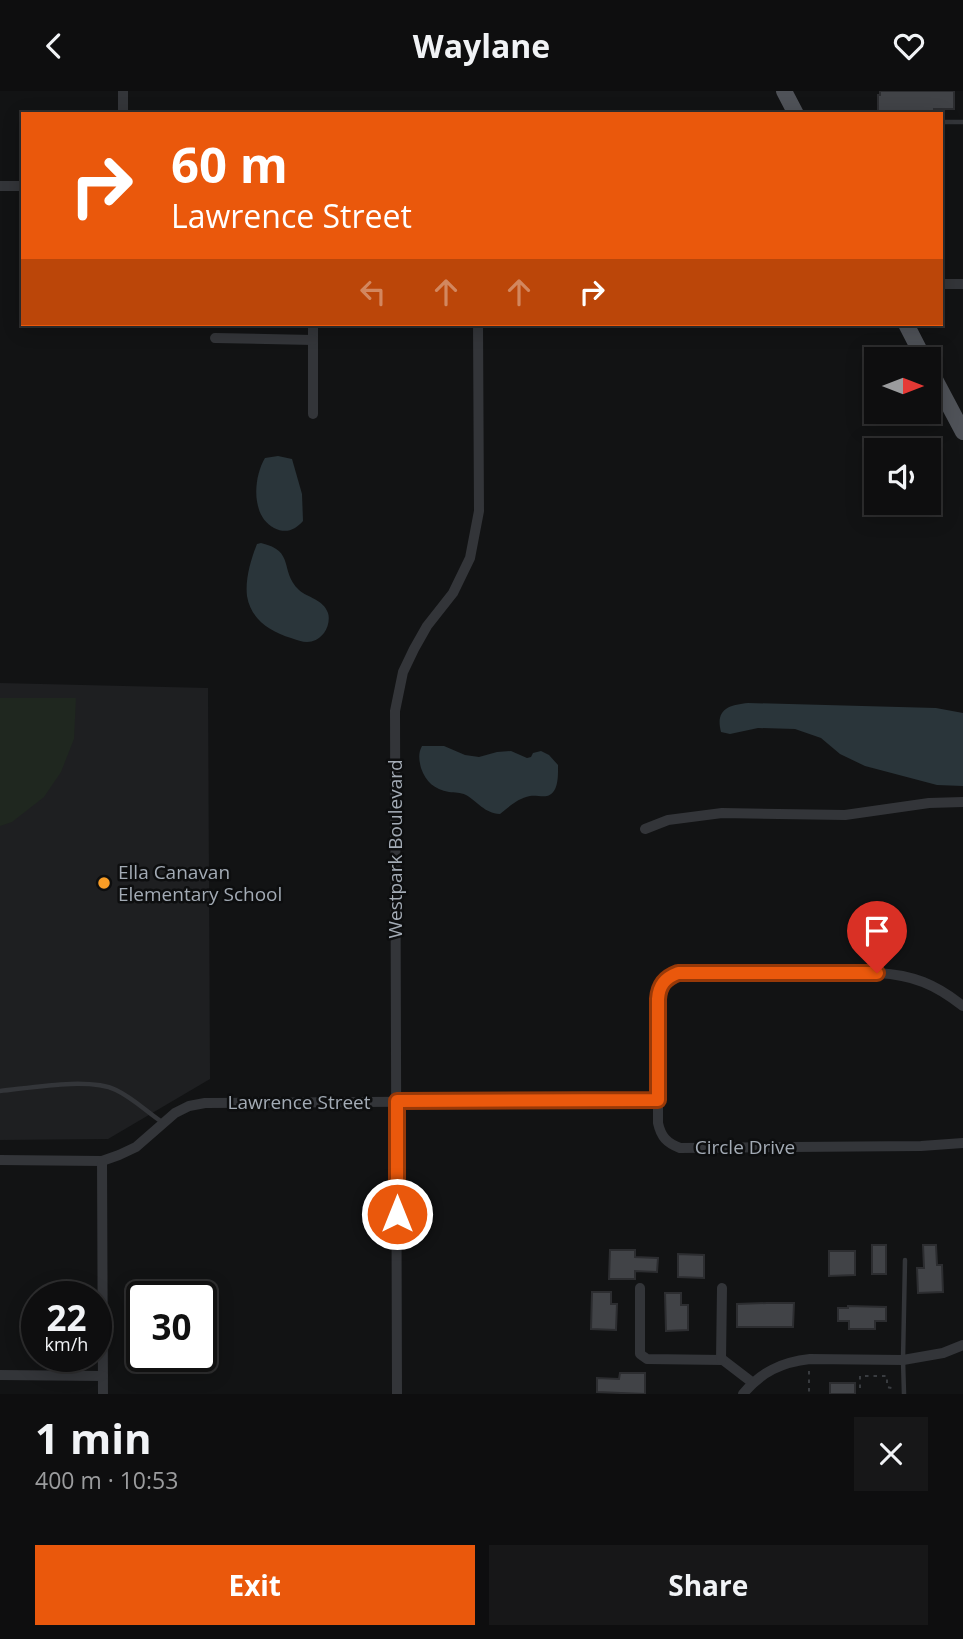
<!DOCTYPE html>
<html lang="en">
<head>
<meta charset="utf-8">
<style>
  :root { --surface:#0e0e0f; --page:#171718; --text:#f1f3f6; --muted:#9b9c9e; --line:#2e2e2f; --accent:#ea580c }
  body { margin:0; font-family:"Open Sans",sans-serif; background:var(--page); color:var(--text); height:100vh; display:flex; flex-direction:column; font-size:26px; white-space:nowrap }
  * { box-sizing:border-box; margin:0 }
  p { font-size:23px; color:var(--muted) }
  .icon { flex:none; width:38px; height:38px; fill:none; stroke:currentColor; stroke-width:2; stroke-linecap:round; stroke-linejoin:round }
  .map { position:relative; height:1303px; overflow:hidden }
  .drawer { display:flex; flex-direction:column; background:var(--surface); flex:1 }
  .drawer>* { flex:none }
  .banner { position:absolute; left:21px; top:21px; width:922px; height:214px; border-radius:0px; box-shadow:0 4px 18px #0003,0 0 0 2px var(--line); background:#ea580c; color:#fff; overflow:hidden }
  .needle { width:46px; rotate:90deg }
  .fabs { position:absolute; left:864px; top:256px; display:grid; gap:14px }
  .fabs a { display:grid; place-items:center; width:77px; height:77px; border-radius:0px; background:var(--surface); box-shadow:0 4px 18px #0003,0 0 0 2px var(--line); font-size:35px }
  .speed { position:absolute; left:21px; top:1190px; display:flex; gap:14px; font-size:35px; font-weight:700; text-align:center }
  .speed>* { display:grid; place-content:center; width:91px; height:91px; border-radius:50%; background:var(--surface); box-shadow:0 4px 18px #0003,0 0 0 2px var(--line); line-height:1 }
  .speed small { font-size:18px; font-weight:400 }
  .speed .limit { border:4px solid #111; border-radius:10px; background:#fff; color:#111 }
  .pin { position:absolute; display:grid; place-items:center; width:60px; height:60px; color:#fff; margin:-72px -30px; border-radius:50% 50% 50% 0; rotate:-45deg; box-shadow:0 0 7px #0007 }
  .pin .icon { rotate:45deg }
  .me { position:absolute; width:77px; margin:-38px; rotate:0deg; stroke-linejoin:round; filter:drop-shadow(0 0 5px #0008) }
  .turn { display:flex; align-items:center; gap:24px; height:147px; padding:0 35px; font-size:32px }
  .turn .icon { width:91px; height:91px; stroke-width:2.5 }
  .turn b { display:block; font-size:49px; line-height:60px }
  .lanes { display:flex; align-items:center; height:66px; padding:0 35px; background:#0003; justify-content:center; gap:35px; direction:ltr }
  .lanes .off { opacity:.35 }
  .round { display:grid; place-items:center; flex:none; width:74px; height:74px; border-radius:0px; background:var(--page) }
  .summary { display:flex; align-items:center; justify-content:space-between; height:119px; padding:0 35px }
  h1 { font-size:42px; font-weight:700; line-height:52px }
  .action { display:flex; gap:14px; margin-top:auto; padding:14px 35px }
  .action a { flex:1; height:80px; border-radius:0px; background:var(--accent); color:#fff; font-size:28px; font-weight:700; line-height:80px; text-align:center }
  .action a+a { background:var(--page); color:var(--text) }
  header { display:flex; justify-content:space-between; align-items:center; height:91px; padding:0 35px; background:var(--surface); font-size:32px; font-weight:700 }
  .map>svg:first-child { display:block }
  .built { fill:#1e1f21 }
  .green { fill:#1f271f }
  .water { fill:#2a353a }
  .building { fill:#414347; stroke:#2c2d30; stroke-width:2 }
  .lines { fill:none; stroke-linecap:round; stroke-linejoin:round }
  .path { stroke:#393c40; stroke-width:2; stroke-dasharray:3.5 5; stroke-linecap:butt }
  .lane { stroke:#333539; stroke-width:4.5 }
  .street { stroke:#333539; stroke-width:10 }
  .primary { stroke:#4f5258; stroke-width:16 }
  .route-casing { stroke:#983908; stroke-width:18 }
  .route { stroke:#ea580c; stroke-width:12 }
  .poi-dot { fill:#f99d26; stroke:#0d0e0f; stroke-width:2.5 }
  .labels { text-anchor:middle; stroke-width:5; stroke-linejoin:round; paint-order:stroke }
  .street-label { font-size:19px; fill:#a3abb5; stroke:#0d0e0f }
  .poi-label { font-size:19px; fill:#a3abb5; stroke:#0d0e0f; text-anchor:start }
</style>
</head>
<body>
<header><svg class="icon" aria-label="back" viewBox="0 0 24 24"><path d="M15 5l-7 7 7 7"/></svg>Waylane<svg class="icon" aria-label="heart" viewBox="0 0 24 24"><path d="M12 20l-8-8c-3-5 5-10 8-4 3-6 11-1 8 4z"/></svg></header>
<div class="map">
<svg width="963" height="1303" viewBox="0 0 963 1303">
  <rect width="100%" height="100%" fill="#121314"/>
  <path class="built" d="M0,592l208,5 2,391 -102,60 -108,1z"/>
  <path class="green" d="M0,607h76l-2,41 -13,33 -17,25 -32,25 -12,4z"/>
  <g class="water">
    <path d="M278,365l14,3 10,35 1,27c-8,9 -17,13 -29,7 -23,-12 -21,-50 -9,-70z"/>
    <path d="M261,452c35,8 18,28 38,47 9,8 24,9 29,23 2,6 0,15 -4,20 -10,12 -20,10 -33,5 -21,-7 -40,-18 -44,-42 -2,-17 4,-37 10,-52z"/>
    <path d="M748,612l188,5 27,5v73l-26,-1 -72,-19 -25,-12 -19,-16 -26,-9 -37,-1 -28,6 -9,-2c-6,-23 8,-27 27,-29z"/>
    <path d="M422,655h22l21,9 14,2 18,-5 14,-1 16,7 4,-1 2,-4 8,-2 8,4 9,10c0,10 1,28 -11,31 -5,1 -12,-1 -17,0 -12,2 -21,11 -30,18 -16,-1 -22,-12 -34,-19 -6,-3 -11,-2 -17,-3 -15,-3 -23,-10 -28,-24 -2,-8 -3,-15 1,-22z"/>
  </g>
  <g class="building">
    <path d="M880,0h74v18h-20v4h-56v-18h2z"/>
    <rect x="872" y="1154" width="14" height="29"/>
    <path d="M923,1154h13l1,20h5l1,27 -25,1 -1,-25h7z"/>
    <path d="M610,1159h25v7l23,1 -1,14 -22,-1v8h-26z"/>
    <path d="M829,1160h26v24l-26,1z"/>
    <path d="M678,1163l26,1v23l-26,-1z"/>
    <path d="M592,1201h19v12h6l-1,26 -25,-1z"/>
    <path d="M665,1202h16v12h7v25l-22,1z"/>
    <path d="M767,1212h27l-1,24h-56v-23z"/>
    <path d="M848,1215l38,1v14h-11v8h-26v-8h-11v-13h10z"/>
    <path d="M620,1282h25v21l-48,-2v-14l22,1z"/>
    <rect x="830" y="1292" width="25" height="11"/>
  </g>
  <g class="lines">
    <g class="path">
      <path d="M809,1280v23"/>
      <path d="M860,1297v-12h27v11l9,2"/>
    </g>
    <g class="lane">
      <path d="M942,31h21"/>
      <path d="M0,1000c30,-3 89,-14 116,-1 17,8 31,22 46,32"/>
      <path d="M904,1303l-1,-34 2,-100"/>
    </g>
    <g class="street">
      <path d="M123,0v23"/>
      <path d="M0,95h23"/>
      <path d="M942,193h21"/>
      <path d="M313,233v90"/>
      <path d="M215,247l98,2"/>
      <path d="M645,738l23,-9 54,-7 123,2 84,-12 34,-1"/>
      <path d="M963,915c-28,-22 -50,-31 -85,-33h-200c-13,5 -19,12 -20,26v124c3,14 9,20 22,25l241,-2 42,-3"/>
      <path d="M0,1069l102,1 17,-6 17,-8 39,-34 14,-7 16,-3 453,-3"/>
      <path d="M102,1070l1,233"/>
      <path d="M640,1197v66l7,5 76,1 30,23"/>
      <path d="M721,1269l1,-72"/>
      <path d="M0,1284l103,1"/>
      <path d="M397,1303l-2,-683 8,-39 11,-23 13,-23 26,-33 17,-35 9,-47 -1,-187"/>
      <path d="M743,1303c18,-22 39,-32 67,-35l93,1 40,-7 20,-8"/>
    </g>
    <g class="primary">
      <path d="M784,0l12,23"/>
      <path d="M906,233l18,35"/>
      <path d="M929,277l34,64"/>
    </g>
  </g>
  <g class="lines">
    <defs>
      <path id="route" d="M397,1123v-113l261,-1v-101c1,-14 7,-21 20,-26h199"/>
    </defs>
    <use href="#route" class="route-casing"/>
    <use href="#route" class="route"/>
  </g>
  <circle class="poi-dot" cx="104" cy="792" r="7"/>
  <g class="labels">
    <g class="street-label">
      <text transform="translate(395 758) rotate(-90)" y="7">Westpark Boulevard</text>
      <text x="299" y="1018">Lawrence Street</text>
      <text x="745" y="1063">Circle Drive</text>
    </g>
    <g class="poi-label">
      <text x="118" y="788">Ella Canavan<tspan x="118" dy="22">Elementary School</tspan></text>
    </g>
  </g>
</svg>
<div class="fabs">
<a><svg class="needle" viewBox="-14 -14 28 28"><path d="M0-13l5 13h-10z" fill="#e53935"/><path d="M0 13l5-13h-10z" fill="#9b9c9e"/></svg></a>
<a><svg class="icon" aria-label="sound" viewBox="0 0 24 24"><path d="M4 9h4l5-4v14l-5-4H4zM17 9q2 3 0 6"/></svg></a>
</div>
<div class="speed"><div>22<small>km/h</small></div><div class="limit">30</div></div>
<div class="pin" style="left:877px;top:882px;background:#d93025"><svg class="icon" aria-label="arrive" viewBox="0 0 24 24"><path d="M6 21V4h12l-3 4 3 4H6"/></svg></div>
<svg class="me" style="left:397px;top:1123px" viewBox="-20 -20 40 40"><circle r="17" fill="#ea580c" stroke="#fff" stroke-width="3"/><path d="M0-11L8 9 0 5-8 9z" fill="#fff"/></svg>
<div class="banner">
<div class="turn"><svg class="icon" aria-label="right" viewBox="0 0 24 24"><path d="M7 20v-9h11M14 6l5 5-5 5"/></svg><div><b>60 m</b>Lawrence Street</div></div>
<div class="lanes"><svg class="icon off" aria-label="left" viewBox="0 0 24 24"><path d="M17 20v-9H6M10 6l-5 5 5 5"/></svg><svg class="icon off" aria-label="ahead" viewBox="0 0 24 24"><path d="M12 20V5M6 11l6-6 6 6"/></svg><svg class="icon off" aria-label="ahead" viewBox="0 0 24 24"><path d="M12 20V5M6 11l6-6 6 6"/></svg><svg class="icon" aria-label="right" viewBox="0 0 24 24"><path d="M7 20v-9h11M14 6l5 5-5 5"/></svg></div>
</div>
</div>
<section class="drawer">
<div class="summary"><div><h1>1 min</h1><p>400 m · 10:53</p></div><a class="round"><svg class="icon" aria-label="close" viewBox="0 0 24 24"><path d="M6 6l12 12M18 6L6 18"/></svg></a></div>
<div class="action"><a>Exit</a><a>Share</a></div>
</section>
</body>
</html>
